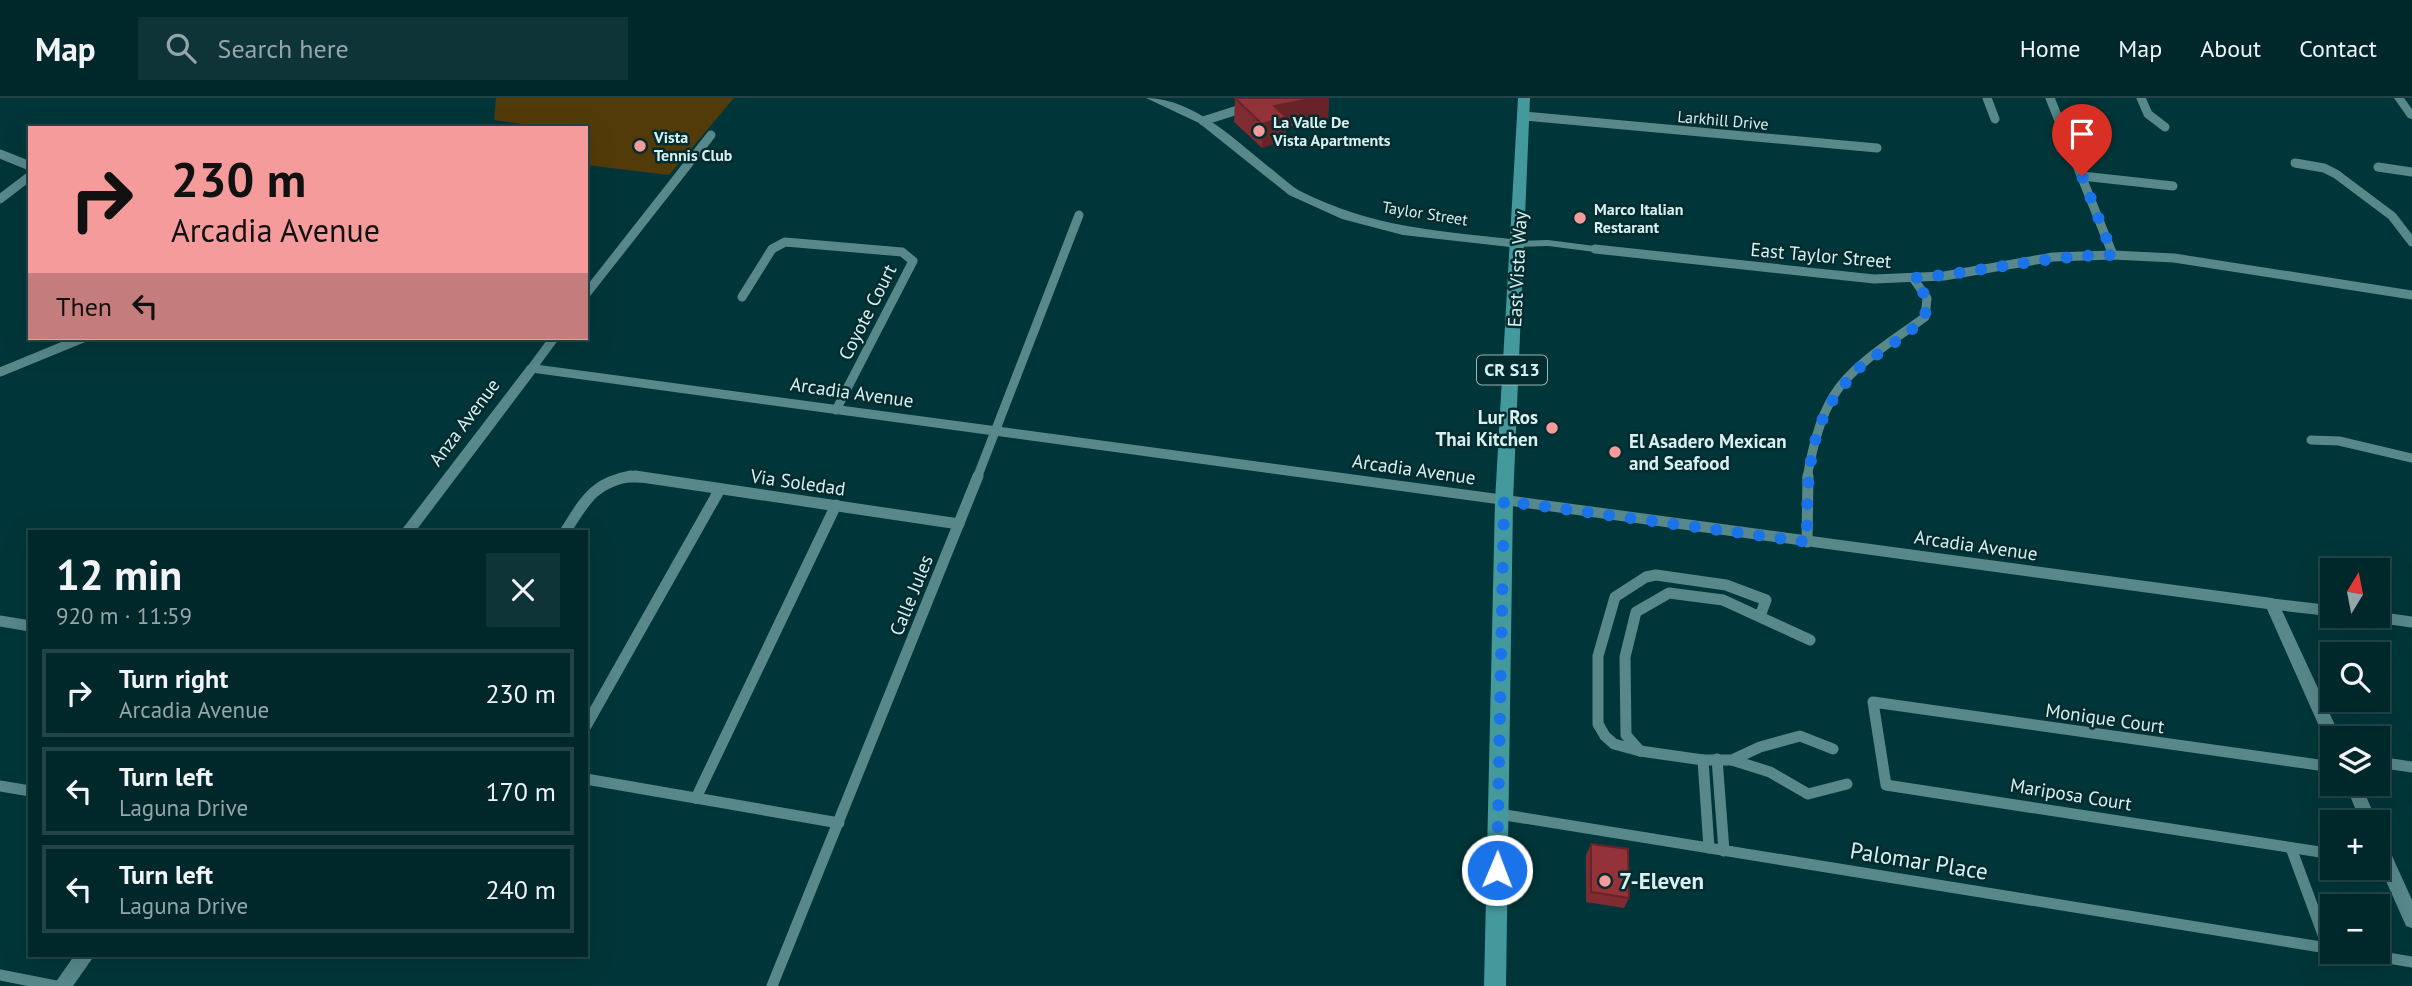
<!DOCTYPE html>
<html lang="en">
<head>
<meta charset="utf-8">
<style>
  :root { --surface:#00282b; --page:#0e3437; --text:#f1f3f6; --muted:#95a6a9; --line:#224447 }
  body { margin:0; font-family:"PT Sans",sans-serif; background:var(--page); color:var(--text); height:100vh; display:flex; flex-direction:column; font-size:26px; white-space:nowrap }
  * { box-sizing:border-box; margin:0 }
  p { font-size:23px; color:var(--muted) }
  .icon { flex:none; width:38px; height:38px; fill:none; stroke:currentColor; stroke-width:2; stroke-linecap:round; stroke-linejoin:round }
  .map { position:relative; flex:1; overflow:hidden }
  .side { position:absolute; left:28px; top:432px; width:560px; height:427px; display:flex; flex-direction:column; background:var(--surface); border-radius:0px; box-shadow:0 7px 28px #0002,0 0 0 2px var(--line) }
  .side>* { flex:none }
  .guide { position:absolute; left:28px; top:28px; width:560px; height:214px; border-radius:0px; box-shadow:0 7px 28px #0002,0 0 0 2px var(--line); background:#f59b9b; color:#111; overflow:hidden }
  .needle { width:46px; rotate:10deg }
  .buttons { position:absolute; left:2320px; top:460px; display:grid; gap:14px }
  .buttons a { display:grid; place-items:center; width:70px; height:70px; border-radius:0px; background:var(--surface); box-shadow:0 7px 28px #0002,0 0 0 2px var(--line); font-size:35px }
  .pin { position:absolute; display:grid; place-items:center; width:60px; height:60px; color:#fff; margin:-72px -30px; border-radius:50% 50% 50% 0; rotate:-45deg; box-shadow:0 0 7px #0007 }
  .pin .icon { rotate:45deg }
  .me { position:absolute; width:77px; margin:-38px; rotate:1deg; stroke-linejoin:round; filter:drop-shadow(0 0 5px #0008) }
  .turn { display:flex; align-items:center; gap:24px; height:147px; padding:0 28px; font-size:32px }
  .turn .icon { width:91px; height:91px; stroke-width:2.5 }
  .turn b { display:block; font-size:49px; line-height:60px }
  .then { display:flex; align-items:center; height:66px; padding:0 28px; background:#0003; gap:14px; font-size:26px }
  .round { display:grid; place-items:center; flex:none; width:74px; height:74px; border-radius:0px; background:var(--page) }
  .head { display:flex; align-items:center; justify-content:space-between; height:119px; padding:0 28px }
  h1 { font-size:42px; font-weight:600; line-height:52px }
  ul { padding:0; list-style:none }
  li { display:flex; align-items:center; gap:21px; height:88px; margin:0 14px 10px; padding:0 14px; border:4px solid var(--line); border-radius:0px }
  li div { flex:1 }
  li b { display:block; font-size:26px }
  li em { font-style:normal }
  header { display:flex; align-items:center; gap:42px; box-sizing:border-box; height:98px; padding:0 35px; background:var(--surface); border-bottom:2px solid var(--line) }
  header strong { font-size:33px }
  nav { display:flex; gap:38px; margin-inline-start:auto; font-size:24px }
  .search { width:490px; height:63px; background:var(--page); display:flex; align-items:center; gap:18px; box-sizing:border-box; padding:0 24px; border-radius:0px; color:var(--muted); font-size:26px }
  .map>svg:first-child { display:block }
  .green { fill:#533b09 }
  .lines { fill:none; stroke-linecap:round; stroke-linejoin:round }
  .minor-far1 { stroke:#58888a; stroke-width:9 }
  .minor { stroke:#58888a; stroke-width:11 }
  .tertiary { fill:#58888a; fill-rule:evenodd }
  .secondary { fill:#58888a; fill-rule:evenodd }
  .primary { fill:#44999d; fill-rule:evenodd }
  .wall { fill:#7f2b31 }
  .shaded-wall { fill:#682328 }
  .building { fill:#943239; stroke:#682328; stroke-width:2 }
  .route { stroke:#1a73e8; stroke-width:12; stroke-dasharray:0 21.6 }
  .poi-dot { fill:#f59b9b; stroke:#042b2d; stroke-width:2.5 }
  .labels { text-anchor:middle; stroke-width:5; stroke-linejoin:round; paint-order:stroke }
  .far-street-label { font-size:16px; fill:#d7f0f1; stroke:#042b2d }
  .far-poi-label { font-size:16px; font-weight:bold; fill:#d7f0f1; stroke:#042b2d; text-anchor:start }
  .shield { fill:#042b2d; stroke:#98b5b6; stroke-width:2 }
  .shield-label { font-size:18px; font-weight:bold; fill:#d7f0f1 }
  .street-label { font-size:19px; fill:#d7f0f1; stroke:#042b2d }
  .poi-label { font-size:19px; font-weight:bold; fill:#d7f0f1; stroke:#042b2d; text-anchor:end }
  .near-street-label { font-size:23px; fill:#d7f0f1; stroke:#042b2d }
  .near-poi-label { font-size:23px; font-weight:bold; fill:#d7f0f1; stroke:#042b2d; text-anchor:start }
</style>
</head>
<body>
<header>
<strong>Map</strong>
<div class="search"><svg class="icon" aria-label="search" viewBox="0 0 24 24"><circle cx="10" cy="10" r="6"/><path d="M15 15l6 6"/></svg>Search here</div>
<nav><a>Home</a><a>Map</a><a>About</a><a>Contact</a></nav>
</header>
<div class="map">
<svg width="2412" height="888" viewBox="0 0 2412 888">
  <rect width="100%" height="100%" fill="#003639"/>
  <path class="green" d="M496,0h238l-65,77 -83,-10v-37h-39l-53,-8z"/>
  <g class="lines">
    <g class="minor-far1">
      <path d="M1987,0l8,21"/>
      <path d="M2050,0l63,157"/>
      <path d="M2141,0l7,16 17,13"/>
      <path d="M1524,18l353,32"/>
      <path d="M1203,23l44,-14"/>
      <path d="M0,56l30,12"/>
      <path d="M2295,65l29,5 12,6 56,42 20,26"/>
      <path d="M2378,69l34,5"/>
      <path d="M2082,78l91,10"/>
      <path d="M0,101l30,-23"/>
      <path d="M1595,151l279,30 70,-3 109,-19 60,-2 61,3 238,37"/>
      <path d="M586,196l125,-159"/>
      <path d="M742,199l30,-48 13,-7 117,10 11,9 -77,149"/>
      <path d="M532,270l22,-30"/>
      <path d="M0,274l83,-34"/>
      <path d="M2311,342l28,1 73,17"/>
      <path d="M622,380h25"/>
      <path d="M977,380l102,-263"/>
      <path d="M1807,380c5,-28 12,-59 27,-83 18,-30 63,-57 91,-78l2,-19 -14,-20"/>
    </g>
    <g class="minor">
      <path d="M635,378l324,48"/>
      <path d="M565,434c20,-31 27,-49 66,-56"/>
      <path d="M1807,444l1,-66"/>
      <path d="M2272,506l61,7"/>
      <path d="M1760,518l6,-16 -40,-15 -70,-10 -10,2 -31,20 -17,59v68l7,12 9,8 26,7 -14,-16 -1,-78 11,-45 33,-19 54,7 87,40"/>
      <path d="M2369,518l43,6"/>
      <path d="M0,523l30,5"/>
      <path d="M586,628l134,-237"/>
      <path d="M1640,653l63,9h29l28,-13 40,-11 33,13"/>
      <path d="M1717,661l7,92"/>
      <path d="M1703,662l6,88"/>
      <path d="M1732,662l38,12 38,22 39,-10"/>
      <path d="M2378,664l34,5"/>
      <path d="M2333,669l-460,-65 13,83 447,69"/>
      <path d="M586,681l253,44"/>
      <path d="M0,688l30,5"/>
      <path d="M696,700l140,-293"/>
      <path d="M1499,716l834,135"/>
      <path d="M2291,750l37,100"/>
      <path d="M2353,854l59,10"/>
      <path d="M0,877l56,11"/>
      <path d="M772,888l206,-510"/>
    </g>
    <g class="tertiary">
      <path d="M2394,0h10l8,11v10l-4,-1z"/>
      <path d="M1548,142l47,6 6,3 -6,3 -47,-6 -29,1 -6,-3 6,-3z"/>
      <path d="M532,266l1740,234 5,2 2,4 62,134h-8v8l-6,-2 -60,-135 -1732,-236 -120,159h-15l128,-167z"/>
      <path d="M2345,686h16l16,38h-16z"/>
      <path d="M2378,738l6,2 28,62v28l-6,-2 -28,-63z"/>
      <path d="M74,858h20l-21,30h-20z"/>
    </g>
    <path class="secondary" d="M1146,0c49,0 92,45 128,73 9,7 17,15 26,20 73,37 140,40 219,49l6,4 -6,4 -116,-13 -61,-16 -53,-24 -90,-72z"/>
    <path class="primary" d="M1518,0h12l-17,403 -7,485h-22l11,-485z"/>
  </g>
  <g class="wall">
    <path d="M1235,0h94l-1,20 -42,9 -1,13 -23,8 -28,-26z"/>
    <path d="M1591,746l38,54 -5,10 -38,-6v-47z"/>
  </g>
  <path class="shaded-wall" d="M1315,0h14l-1,20 -42,9 -1,13 -23,8v-24l12,-18z"/>
  <g class="building">
    <path d="M1235,0h80l-41,8 12,11 -24,7z"/>
    <path d="M1591,746l37,5 1,49 -38,-6z"/>
  </g>
  <g class="lines">
    <path class="route" d="M1497,772l7,-369 303,41c0,-56 -1,-113 37,-157 4,-4 5,-9 10,-13 20,-17 55,-37 71,-55l2,-19 -14,-20c67,-5 132,-23 200,-23l-31,-79"/>
  </g>
  <g class="poi-dot">
    <circle cx="1259" cy="33" r="7"/>
    <circle cx="640" cy="48" r="7"/>
    <circle cx="1580" cy="120" r="7"/>
    <circle cx="1552" cy="330" r="7"/>
    <circle cx="1615" cy="354" r="7"/>
    <circle cx="1605" cy="783" r="7"/>
  </g>
  <g class="labels">
    <g class="far-street-label">
      <text transform="translate(1723 22) rotate(5)" y="6">Larkhill Drive</text>
      <text transform="translate(1425 115) rotate(9)" y="6">Taylor Street</text>
    </g>
    <g class="far-poi-label">
      <text x="1273" y="30">La Valle De<tspan x="1273" dy="18">Vista Apartments</tspan></text>
      <text x="654" y="45">Vista<tspan x="654" dy="18">Tennis Club</tspan></text>
      <text x="1594" y="117">Marco Italian<tspan x="1594" dy="18">Restarant</tspan></text>
    </g>
    <rect class="shield" x="1477" y="257.5" width="70" height="29" rx="5"/>
    <g class="shield-label">
      <text x="1512" y="278">CR S13</text>
    </g>
    <g class="street-label">
      <text transform="translate(1821 157) rotate(5)" y="7">East Taylor Street</text>
      <text transform="translate(1517 171) rotate(-87)" y="7">East Vista Way</text>
      <text transform="translate(867 214) rotate(-63)" y="7">Coyote Court</text>
      <text transform="translate(852 294) rotate(8)" y="7">Arcadia Avenue</text>
      <text transform="translate(464 324) rotate(-53)" y="7">Anza Avenue</text>
      <text transform="translate(1414 371) rotate(8)" y="7">Arcadia Avenue</text>
      <text transform="translate(798 384) rotate(8)" y="7">Via Soledad</text>
      <text transform="translate(1976 447) rotate(8)" y="7">Arcadia Avenue</text>
      <text transform="translate(911 497) rotate(-68)" y="7">Calle Jules</text>
      <text transform="translate(2105 620) rotate(8)" y="7">Monique Court</text>
      <text transform="translate(2071 696) rotate(9)" y="7">Mariposa Court</text>
    </g>
    <g class="poi-label">
      <text x="1538" y="326">Lur Ros<tspan x="1538" dy="22">Thai Kitchen</tspan></text>
      <text x="1629" y="350" text-anchor="start">El Asadero Mexican<tspan x="1629" dy="22">and Seafood</tspan></text>
    </g>
    <g class="near-street-label">
      <text transform="translate(1919 763) rotate(9)" y="8">Palomar Place</text>
    </g>
    <g class="near-poi-label">
      <text x="1619" y="791">7-Eleven</text>
    </g>
  </g>
</svg>
<div class="buttons">
<a><svg class="needle" viewBox="-14 -14 28 28"><path d="M0-13l5 13h-10z" fill="#e53935"/><path d="M0 13l5-13h-10z" fill="#95a6a9"/></svg></a>
<a><svg class="icon" aria-label="search" viewBox="0 0 24 24"><circle cx="10" cy="10" r="6"/><path d="M15 15l6 6"/></svg></a>
<a><svg class="icon" aria-label="layers" viewBox="0 0 24 24"><path d="M12 4l9 5-9 5-9-5zM3 14l9 5 9-5"/></svg></a>
<a>+</a>
<a>−</a>
</div>
<div class="pin" style="left:2082px;top:78px;background:#d93025"><svg class="icon" aria-label="arrive" viewBox="0 0 24 24"><path d="M6 21V4h12l-3 4 3 4H6"/></svg></div>
<svg class="me" style="left:1497px;top:772px" viewBox="-20 -20 40 40"><circle r="17" fill="#1a73e8" stroke="#fff" stroke-width="3"/><path d="M0-11L8 9 0 5-8 9z" fill="#fff"/></svg>
<div class="guide">
<div class="turn"><svg class="icon" aria-label="right" viewBox="0 0 24 24"><path d="M7 20v-9h11M14 6l5 5-5 5"/></svg><div><b>230 m</b>Arcadia Avenue</div></div>
<div class="then">Then<svg class="icon" aria-label="left" viewBox="0 0 24 24"><path d="M17 20v-9H6M10 6l-5 5 5 5"/></svg></div>
</div>
<section class="side">
<div class="head"><div><h1>12 min</h1><p>920 m · 11:59</p></div><a class="round"><svg class="icon" aria-label="close" viewBox="0 0 24 24"><path d="M6 6l12 12M18 6L6 18"/></svg></a></div>
<ul>
<li><svg class="icon" aria-label="right" viewBox="0 0 24 24"><path d="M7 20v-9h11M14 6l5 5-5 5"/></svg><div><b>Turn right</b><p>Arcadia Avenue</p></div><em>230 m</em></li>
<li><svg class="icon" aria-label="left" viewBox="0 0 24 24"><path d="M17 20v-9H6M10 6l-5 5 5 5"/></svg><div><b>Turn left</b><p>Laguna Drive</p></div><em>170 m</em></li>
<li><svg class="icon" aria-label="left" viewBox="0 0 24 24"><path d="M17 20v-9H6M10 6l-5 5 5 5"/></svg><div><b>Turn left</b><p>Laguna Drive</p></div><em>240 m</em></li>
</ul>
</section>
</div>
</body>
</html>
